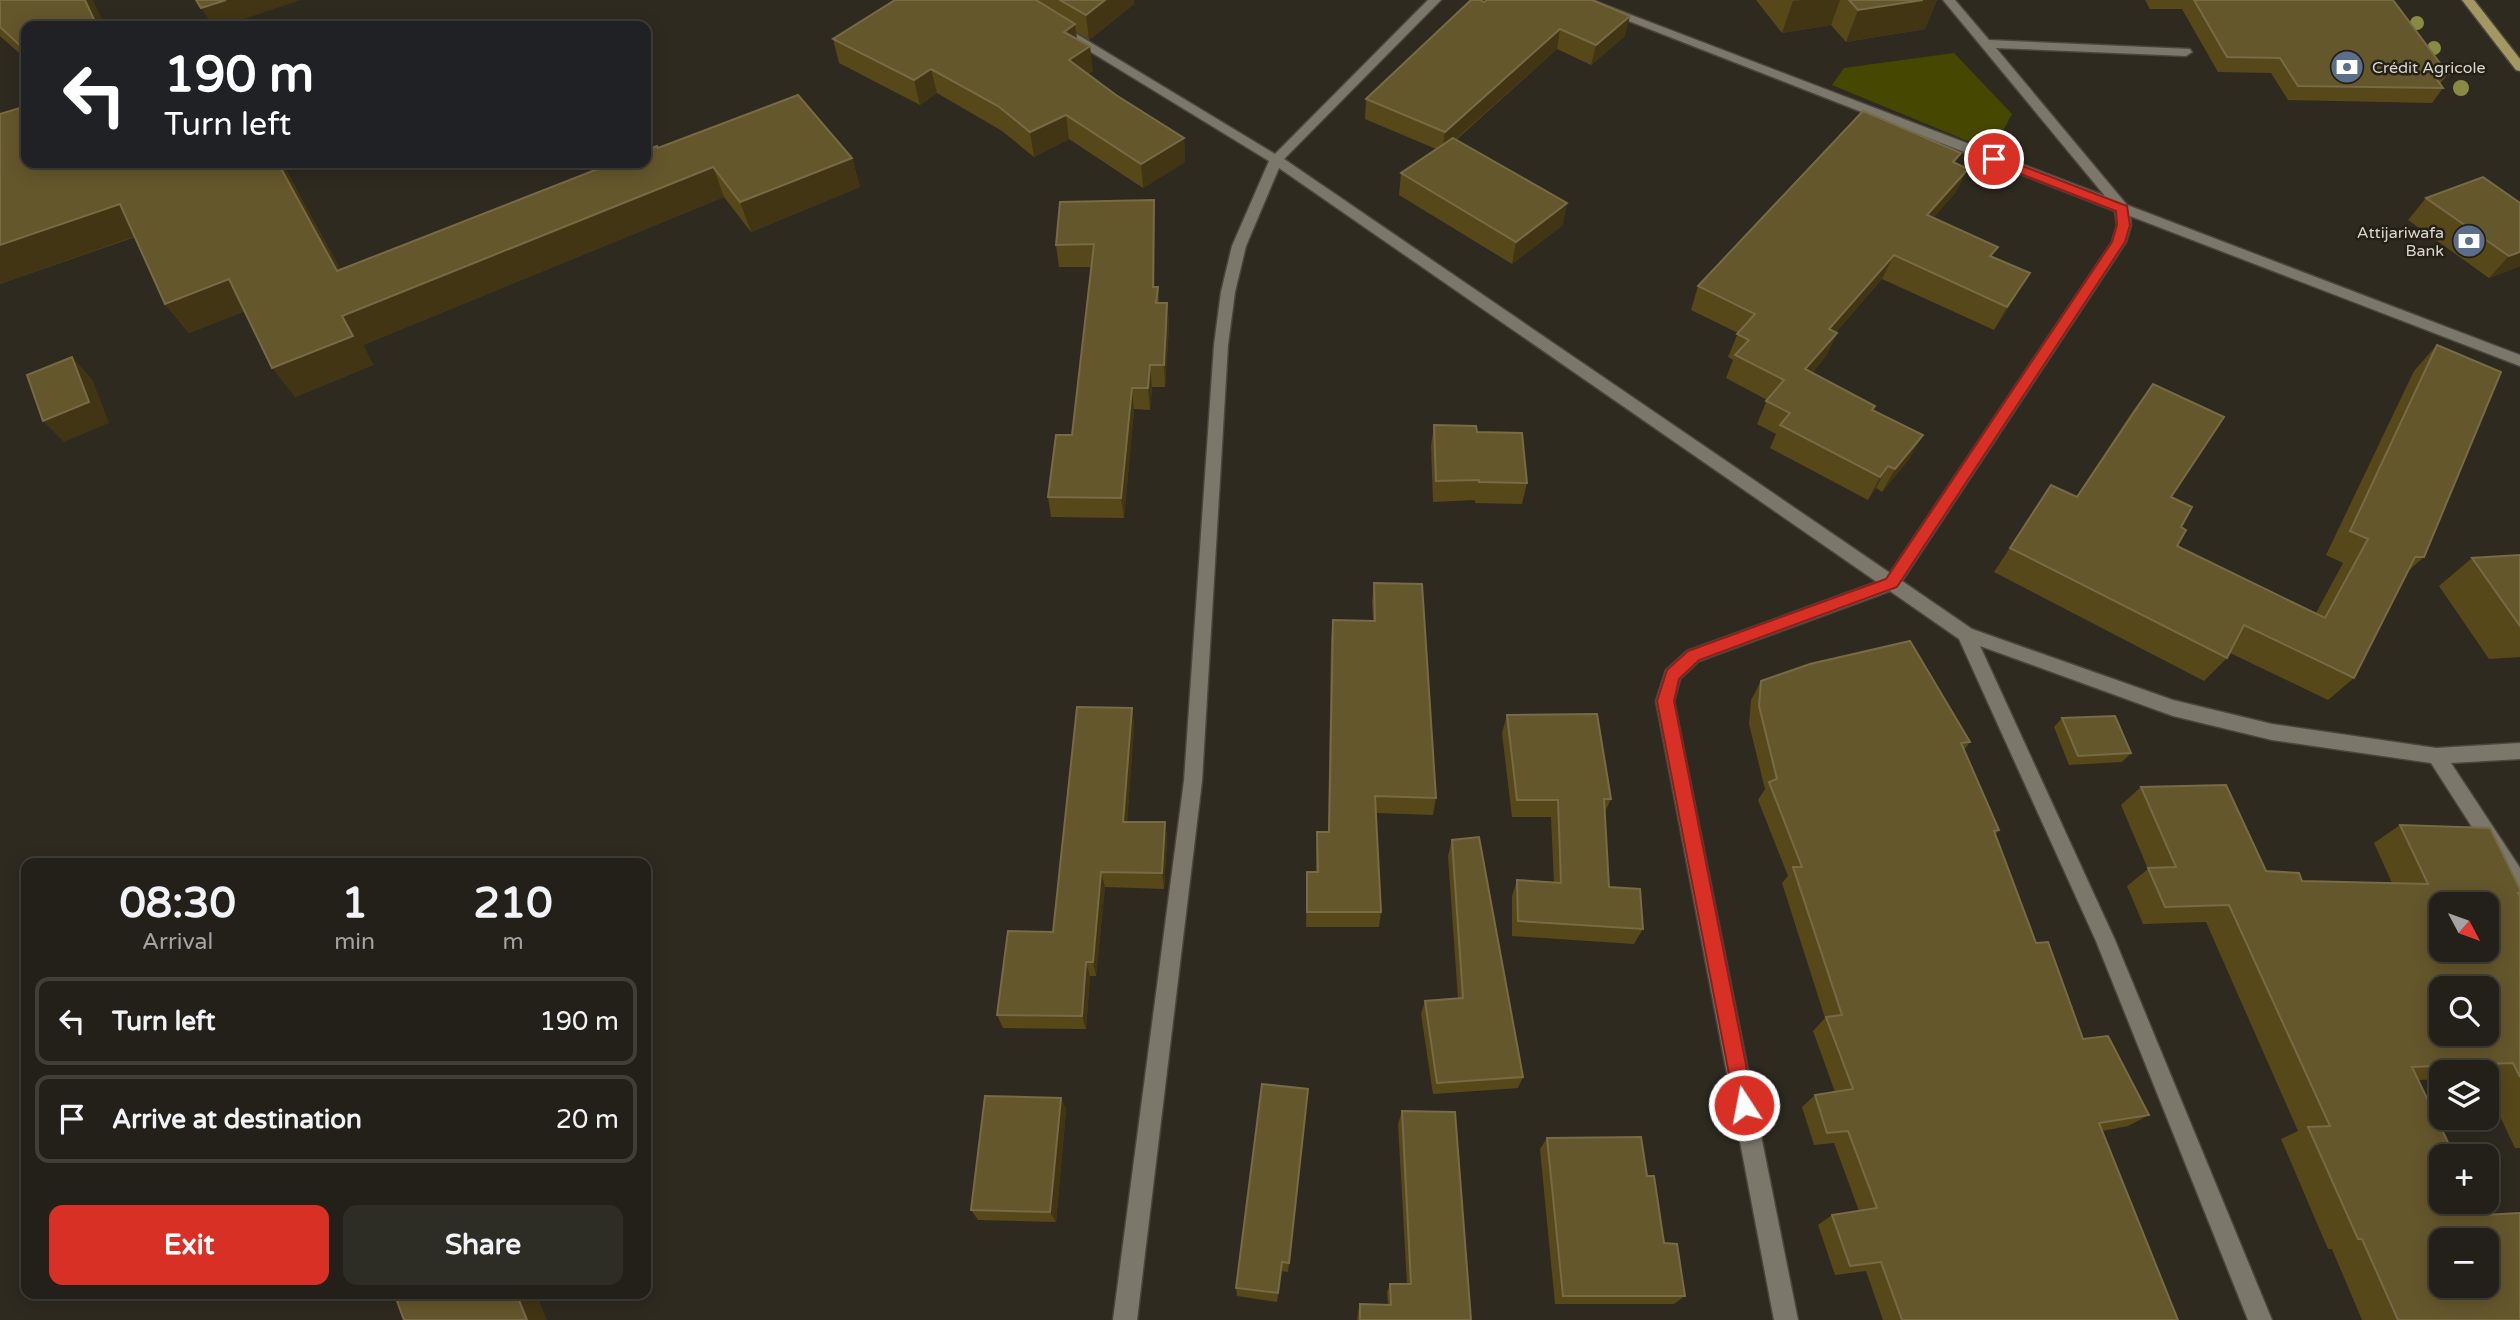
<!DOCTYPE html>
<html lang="en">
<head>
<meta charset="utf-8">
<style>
  :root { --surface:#222018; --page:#2e2d25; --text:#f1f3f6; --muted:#a2a3a2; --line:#3f3e37; --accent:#d93025 }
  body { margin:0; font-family:"Varela Round",sans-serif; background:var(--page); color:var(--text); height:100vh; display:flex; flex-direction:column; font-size:26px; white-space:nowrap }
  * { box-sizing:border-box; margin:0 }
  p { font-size:23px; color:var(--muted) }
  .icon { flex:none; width:38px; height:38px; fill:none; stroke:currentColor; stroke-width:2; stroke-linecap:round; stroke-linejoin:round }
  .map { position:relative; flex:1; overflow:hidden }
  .panel { position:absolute; left:21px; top:858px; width:630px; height:441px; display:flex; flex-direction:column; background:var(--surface); border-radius:14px; box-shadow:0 4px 18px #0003,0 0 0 2px var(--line) }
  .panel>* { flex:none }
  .top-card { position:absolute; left:21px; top:21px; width:630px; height:147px; border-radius:14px; box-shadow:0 4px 18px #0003,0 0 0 2px var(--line); background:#202124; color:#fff; overflow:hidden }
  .needle { width:46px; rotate:131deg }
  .controls { position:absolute; left:2429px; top:892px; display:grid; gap:14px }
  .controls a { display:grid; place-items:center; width:70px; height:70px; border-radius:14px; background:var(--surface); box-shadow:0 4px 18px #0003,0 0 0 2px var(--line); font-size:35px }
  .pin { position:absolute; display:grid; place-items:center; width:60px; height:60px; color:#fff; margin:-30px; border:4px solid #fff; border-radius:50%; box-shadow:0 2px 7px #0007 }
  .me { position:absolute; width:77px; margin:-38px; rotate:349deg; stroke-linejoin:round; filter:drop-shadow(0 0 5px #0008) }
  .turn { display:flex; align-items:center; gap:24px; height:147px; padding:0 28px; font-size:32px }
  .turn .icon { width:91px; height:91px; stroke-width:2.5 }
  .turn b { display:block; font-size:49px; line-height:60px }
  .eta { display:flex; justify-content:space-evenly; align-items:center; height:119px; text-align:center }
  .eta b { font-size:42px; font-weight:800; line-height:49px }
  .cta { display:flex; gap:14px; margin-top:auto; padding:14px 28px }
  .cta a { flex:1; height:80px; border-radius:14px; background:var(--accent); color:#fff; font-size:28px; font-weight:800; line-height:80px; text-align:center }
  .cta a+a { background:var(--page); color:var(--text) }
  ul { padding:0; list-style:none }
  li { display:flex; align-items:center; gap:21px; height:88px; margin:0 14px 10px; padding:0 14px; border:4px solid var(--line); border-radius:14px }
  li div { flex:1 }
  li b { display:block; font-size:26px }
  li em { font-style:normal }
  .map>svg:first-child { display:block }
  .green { fill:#464801 }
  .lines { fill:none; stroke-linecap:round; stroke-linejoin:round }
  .minor-casing { stroke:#49463d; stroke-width:3 }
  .major-casing { stroke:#49463d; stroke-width:3 }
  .minor { fill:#7b776b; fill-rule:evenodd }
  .major { fill:#a39861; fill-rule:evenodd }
  .tree { fill:#898a43 }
  .wall { fill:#574819 }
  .shaded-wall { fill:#413513 }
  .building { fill:#65572c; stroke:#776b46; stroke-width:2; fill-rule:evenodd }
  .route { fill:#d93025; stroke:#8d1f18; stroke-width:2 }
  .labels { text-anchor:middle; stroke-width:5; stroke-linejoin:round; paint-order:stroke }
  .far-poi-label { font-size:16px; fill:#d9d6d0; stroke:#242016; text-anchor:start }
</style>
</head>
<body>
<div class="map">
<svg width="2520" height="1320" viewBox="0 0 2520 1320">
  <rect width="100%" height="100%" fill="#2e2a20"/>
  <path class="green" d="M1954,53l58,61 -20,37 -160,-66 12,-17z"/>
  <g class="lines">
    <defs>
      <path id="minor" d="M1428,0h13l-157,159 606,414 222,-331 5,-17 -2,-14 -540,-211h17l513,196 -162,-196h12l34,40 201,9 2,3 -6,4 -190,-8 131,157 393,150v11l-390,-150 1,9 -5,17 -224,339 70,48 201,71 99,24 164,24 84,-5v16l-69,4 69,105v26l-7,-3 -82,-128 -159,-23 -99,-24 -193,-70 135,294 157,380h-24l-152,-379 -137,-302 -69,-48 -191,70 -19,18 -6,22 124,619h-24l-118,-619 10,-31 21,-19 190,-69 -598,-414 -33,78 -11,46 -7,53 -26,436 -65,539h-24l71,-539 30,-436 7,-53 11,-46 37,-85 -219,-134 10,-3 215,130z"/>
      <path id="major" d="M2462,0h12l46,59v12l-4,-1z"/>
    </defs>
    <use href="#minor" class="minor-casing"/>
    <use href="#major" class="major-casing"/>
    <use href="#minor" class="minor"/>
    <use href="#major" class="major"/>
  </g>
  <g class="tree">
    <circle cx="2417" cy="23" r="7"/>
    <circle cx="2434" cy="48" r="7"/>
    <circle cx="2461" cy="88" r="8"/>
  </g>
  <g class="wall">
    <path d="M0,0l26,26v33l-26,-23z"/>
    <path d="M895,0h239v4l-45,36 -13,-8 1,7 16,32 -5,3 28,21 68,43 1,24 -42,26 -74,-49 -35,18 -32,-26 -65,-38 -17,12 -81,-42 -6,-24z"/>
    <path d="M1756,0h181l-12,29 -79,13 -15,-17 -49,8z"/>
    <path d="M2145,0h248l55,74 -8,10 3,4 -11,15 -144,-3 -17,-27 -53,-1 -36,-63h-32z"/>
    <path d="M1484,2l141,34 -34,29 -34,-16 -101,91 107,85 -51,39 -113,-69 2,-22 35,-24 -71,-30 1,-20z"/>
    <path d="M0,114l26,49h256l58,106 318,-121 194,10 8,29 -109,45 -27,-35 -361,148 10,20 -78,32 -50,-86 -56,22 -24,-29 -30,-67 -135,47z"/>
    <path d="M1956,163v29l-23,26 60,39 23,39 -22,34 -112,-51 -46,53 1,1 -11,23 -14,17 60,37 38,48 -28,34 -6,-4 -8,12 -98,-52 6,-14 -19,-10 10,-24 -41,-22 7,-18 -5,-3 10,-24 -47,-23 7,-24z"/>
    <path d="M2483,177l37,89 -31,12 -81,-58 18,-22z"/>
    <path d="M1155,222v65h3l1,16h8l2,22 -4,62h-13l-2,23 -16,-1 -10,109 -73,-1 -3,-20 24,-62 19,-168h-32l-3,-22z"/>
    <path d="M2437,345l-13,212 -17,15 -53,106 -26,22 -98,-47 -3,5 -23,23 -210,-109 57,-87 25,12 58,-88 19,-25 18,113 10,30 -4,19 139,67 27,-50 -17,-8 88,-184z"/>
    <path d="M1434,425l43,7 50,51 -5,21 -47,-1v-3l-42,2 -2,-56z"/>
    <path d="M2520,555v102l-31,2 -50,-73 33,-28z"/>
    <path d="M1374,583l62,215 -3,17 -57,-2 5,99 -2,15h-73l1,-55h9v-24l1,-16h11l3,-194 2,-18 40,1 -1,-19z"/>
    <path d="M1761,681l209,61 -6,8 35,80 -4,5 41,108 47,96 66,76 -21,11 -26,5 76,189h-295l-17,-49 -31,4 -17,-50 14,-10 27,-4 -25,-68 -20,2 -12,-38 13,-12 20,-3 -22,-61 12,-13 -43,-135 6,-7 -30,-76 7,-11 -16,-65 2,-24z"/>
    <path d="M1132,708l2,18 -7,96h38l2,16 -3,51 -59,-2 -9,89h-6l-4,53 -83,-1 -6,-13 56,-83z"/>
    <path d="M1507,715l104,84 -6,13 4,75 34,42 -9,15 -122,-8v-40l5,-16 37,3 -3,-66h-39l-10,-84z"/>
    <path d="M2062,718l69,35 -9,9 -53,3 -15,-38z"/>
    <path d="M2141,787l125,84 36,10 90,2 -18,-40 26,-18 120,64v5l-1,1 1,2v251h-5l-28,-59v-16h-46v6l-23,1 102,240h-158l-30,-71h-4l-47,-110 17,-8 -92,-209 -63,2 -16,-38 21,-17 -27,-64z"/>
    <path d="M1452,840l71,237 -5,11 -85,6 -12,-80 4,-13 33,-2 -10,-143z"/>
    <path d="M1308,1089l-20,183 -7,-1 -4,31 -40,-6 -1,-8z"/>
    <path d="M1061,1098l5,12 -10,112 -78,-2 -7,-10z"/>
    <path d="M1402,1111l69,209h-114l1,-8 2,-8 28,1 -1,-13 3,-8h17l-9,-160z"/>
    <path d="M1547,1138l100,38 17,67 21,53 -11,8h-119l-15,-155z"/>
  </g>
  <g class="shaded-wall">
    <path d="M85,0h8l12,26h-8z"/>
    <path d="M226,0h75l-78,26h-10l-12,-18z"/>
    <path d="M1105,0h29v4l-45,36 -3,-25z"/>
    <path d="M1801,0h39l-9,25 -49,8 11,-32z"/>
    <path d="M1923,0h14l-12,29 -79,13 12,-32z"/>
    <path d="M1630,16l-5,20 -34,29 5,-20z"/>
    <path d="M1075,24l3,24 -14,-16z"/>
    <path d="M1560,29l-3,20 -115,102 3,-19z"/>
    <path d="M1090,46l3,25 -21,13 -3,-24z"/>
    <path d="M931,69l6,24 -17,12 -6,-25z"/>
    <path d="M1066,115l3,24 -35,18 -4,-25z"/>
    <path d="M1184,138l1,24 -42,26 -2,-24z"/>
    <path d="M852,158l8,29 -109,45 -11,-30z"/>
    <path d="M278,163h4l75,137 -20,-29z"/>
    <path d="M713,167l11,30 -361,148 10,20 -78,32 -23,-29 70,-52z"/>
    <path d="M1968,169l-12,23 -41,47 12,-24z"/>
    <path d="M1154,200l1,22v87l-2,-22z"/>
    <path d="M1567,203l-4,22 -51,39 4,-22z"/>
    <path d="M120,204l24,29 -144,51v-39z"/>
    <path d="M2520,252v14l-31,12 20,-22z"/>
    <path d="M1894,255l-12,24 -64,73 11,-23z"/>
    <path d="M2030,273l-14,23 -22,34 13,-23z"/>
    <path d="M229,279l23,29 -63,25 -24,-29z"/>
    <path d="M1167,303l2,22 -4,62 -1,-22z"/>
    <path d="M1837,333l-11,23 -31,37 10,-24z"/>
    <path d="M72,357l20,22 17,44 -45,19 -21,-21z"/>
    <path d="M1150,365l2,22 -2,23 -2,-22z"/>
    <path d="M1132,388l2,21 -10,109 -3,-20z"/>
    <path d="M1923,435l-13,23 -28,34 13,-23z"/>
    <path d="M1888,466l-12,22 -8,12 12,-23z"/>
    <path d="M1132,708l2,18 -8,112 -3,-16z"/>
    <path d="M1165,822l2,16 -3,51 -2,-16z"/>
    <path d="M1101,872l4,15 -9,89 -3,-14z"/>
    <path d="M1086,962l4,14 -4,53 -4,-13z"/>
    <path d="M1061,1098l5,12 -10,112 -6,-10z"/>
    <path d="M516,1293h20l11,27h-20z"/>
  </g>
  <g class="building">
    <path d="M0,0h85l12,26h-71v25l-26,-24z"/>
    <path d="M196,0h30l-25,8z"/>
    <path d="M895,0h141l39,24 -11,8 26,14 -21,14 47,35 68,43 -43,26 -75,-49 -36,17 -32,-26 -67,-37 -17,11 -81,-41z"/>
    <path d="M1060,0h45l-19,15z"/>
    <path d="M1471,0h9l4,2 3,-2h105l38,16 -34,29 -36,-16 -115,103 -79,-33z"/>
    <path d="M1849,0h74l-65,10z"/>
    <path d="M2194,0h199l55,74h-15l10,14 -145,-2 -18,-28 -53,-1z"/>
    <path d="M798,95l54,63 -112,44 -27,-35 -371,149 11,20 -81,32 -43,-89 -64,25 -45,-100 -120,41v-131l26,-8v57h252l59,108 276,-108h33v-13l11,-4 1,2z"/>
    <path d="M1863,111l98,42 -8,9 15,7 -41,46 71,32 -8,9 40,17 -23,34 -113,-52 -65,74 8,4 -32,36 70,37 -3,4 51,25 -28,34 -7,-3 -8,11 -100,-52 10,-12 -24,-12 18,-21 -49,-25 14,-15 -12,-6 18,-20 -57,-28z"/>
    <path d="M1453,138l114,65 -51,39 -115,-69z"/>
    <path d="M2483,177l37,26v49l-11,4 -83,-58z"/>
    <path d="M1154,200l-1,87h5l-2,16h11l-3,62h-14l-2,23h-16l-11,110 -73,-1 8,-62h16l22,-191 -38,1 4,-43z"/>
    <path d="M2437,345l64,27 -77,185h-9l-61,121 -110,-53 -17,33 -217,-110 41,-63 26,12 76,-113 71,33 -53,80 21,10 -11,20 5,3 -9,16 148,72 43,-79 -18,-8z"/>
    <path d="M72,357l17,45 -46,19 -16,-46z"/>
    <path d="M1434,425l42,1 1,6 45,1 5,50 -48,-1v-2l-43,1z"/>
    <path d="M2520,555v71l-48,-68z"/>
    <path d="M1374,583l48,1 14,214 -61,-2 6,116h-74v-40h11l-1,-40h12l4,-212 42,1z"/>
    <path d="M1910,641l60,101 -9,1 38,87 -5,1 42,112 12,-1 35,97 25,-3 41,79 -50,8 79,197h-276l-21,-58 -31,4 -18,-51 45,-7 -29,-77 -21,2 -12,-38 38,-6 -27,-72 16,-2 -49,-148h9l-33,-85 8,-3 -18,-73 2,-25 49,-17z"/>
    <path d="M1077,707l55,1 -9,114h42l-3,51 -61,-1 -8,90h-7l-4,54 -85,-1 11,-84 45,1z"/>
    <path d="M1597,714l14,85h-7l5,88 31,2 3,40 -125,-8 -1,-41 44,3 -3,-83h-41l-10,-85z"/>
    <path d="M2115,716l16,37 -53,3 -16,-38z"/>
    <path d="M2226,785l40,86 33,2 3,8 126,3 -28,-59 90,3 30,61v4h-2l2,4v180l-7,-14 -101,4 43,90h-14v45h36l6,13 37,-2v107h-122l-36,-81h-4l-50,-112 22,-1 -101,-221 -64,2 -17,-39 28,-1 -35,-80zM2441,905h46v45h-46zM2441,989h46v45h-46zM2441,1241h46v45h-46z"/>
    <path d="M1479,837l44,240 -86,6 -12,-82 38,-3 -11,-158z"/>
    <path d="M1262,1084l46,5 -19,174 -7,-1 -4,31 -42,-5z"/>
    <path d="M985,1096l76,2 -11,114 -79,-2z"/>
    <path d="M1402,1111l53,1 16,208h-111v-16l31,1 -1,-21h21z"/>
    <path d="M1641,1137l6,39h7l10,67 13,1 8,52h-122l-16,-158z"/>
    <path d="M394,1293h122l11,27h-123z"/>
  </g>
  <path class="route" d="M1994,155l133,51 3,19 -5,17 -228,345 -198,73 -20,19 -5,22 80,404 -3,6 -7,3 -7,-3 -2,-6 -78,-404 10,-31 21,-19 198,-72 226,-337 5,-17 -1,-14 -126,-49v-5z"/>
  <defs>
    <symbol id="bank-disc" viewBox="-11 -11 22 22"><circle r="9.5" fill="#5c6f8a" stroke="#242016"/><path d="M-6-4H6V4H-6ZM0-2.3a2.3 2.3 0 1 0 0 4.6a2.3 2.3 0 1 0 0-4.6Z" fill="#fff"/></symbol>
  </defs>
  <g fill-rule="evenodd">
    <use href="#bank-disc" x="2328" y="48" width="38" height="38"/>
    <use href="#bank-disc" x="2450" y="222" width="38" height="38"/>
  </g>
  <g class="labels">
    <g class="far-poi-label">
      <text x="2372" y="73">Crédit Agricole</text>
      <text x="2444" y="238" text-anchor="end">Attijariwafa<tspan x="2444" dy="18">Bank</tspan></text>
    </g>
  </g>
</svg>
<div class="controls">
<a><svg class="needle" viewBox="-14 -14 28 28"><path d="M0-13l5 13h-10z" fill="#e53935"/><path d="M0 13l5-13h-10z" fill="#a2a3a2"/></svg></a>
<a><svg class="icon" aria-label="search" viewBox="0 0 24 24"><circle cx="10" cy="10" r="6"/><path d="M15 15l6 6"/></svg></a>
<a><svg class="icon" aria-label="layers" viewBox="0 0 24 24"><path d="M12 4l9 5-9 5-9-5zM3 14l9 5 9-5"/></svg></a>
<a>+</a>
<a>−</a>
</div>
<div class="pin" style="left:1994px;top:159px;background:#d93025"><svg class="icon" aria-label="arrive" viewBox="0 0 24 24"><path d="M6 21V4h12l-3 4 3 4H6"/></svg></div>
<svg class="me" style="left:1744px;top:1105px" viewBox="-20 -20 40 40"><circle r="17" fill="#d93025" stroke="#fff" stroke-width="3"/><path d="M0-11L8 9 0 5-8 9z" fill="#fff"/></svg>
<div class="top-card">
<div class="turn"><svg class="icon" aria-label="left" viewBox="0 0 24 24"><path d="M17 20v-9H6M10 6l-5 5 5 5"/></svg><div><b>190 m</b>Turn left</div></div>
</div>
<section class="panel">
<div class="eta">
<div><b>08:30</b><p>Arrival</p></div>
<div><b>1</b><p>min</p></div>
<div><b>210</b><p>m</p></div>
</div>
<ul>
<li><svg class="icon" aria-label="left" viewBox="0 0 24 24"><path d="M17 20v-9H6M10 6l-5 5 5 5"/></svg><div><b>Turn left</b></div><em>190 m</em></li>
<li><svg class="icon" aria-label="arrive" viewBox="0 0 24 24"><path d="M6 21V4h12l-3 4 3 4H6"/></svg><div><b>Arrive at destination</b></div><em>20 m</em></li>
</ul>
<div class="cta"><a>Exit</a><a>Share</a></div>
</section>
</div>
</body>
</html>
